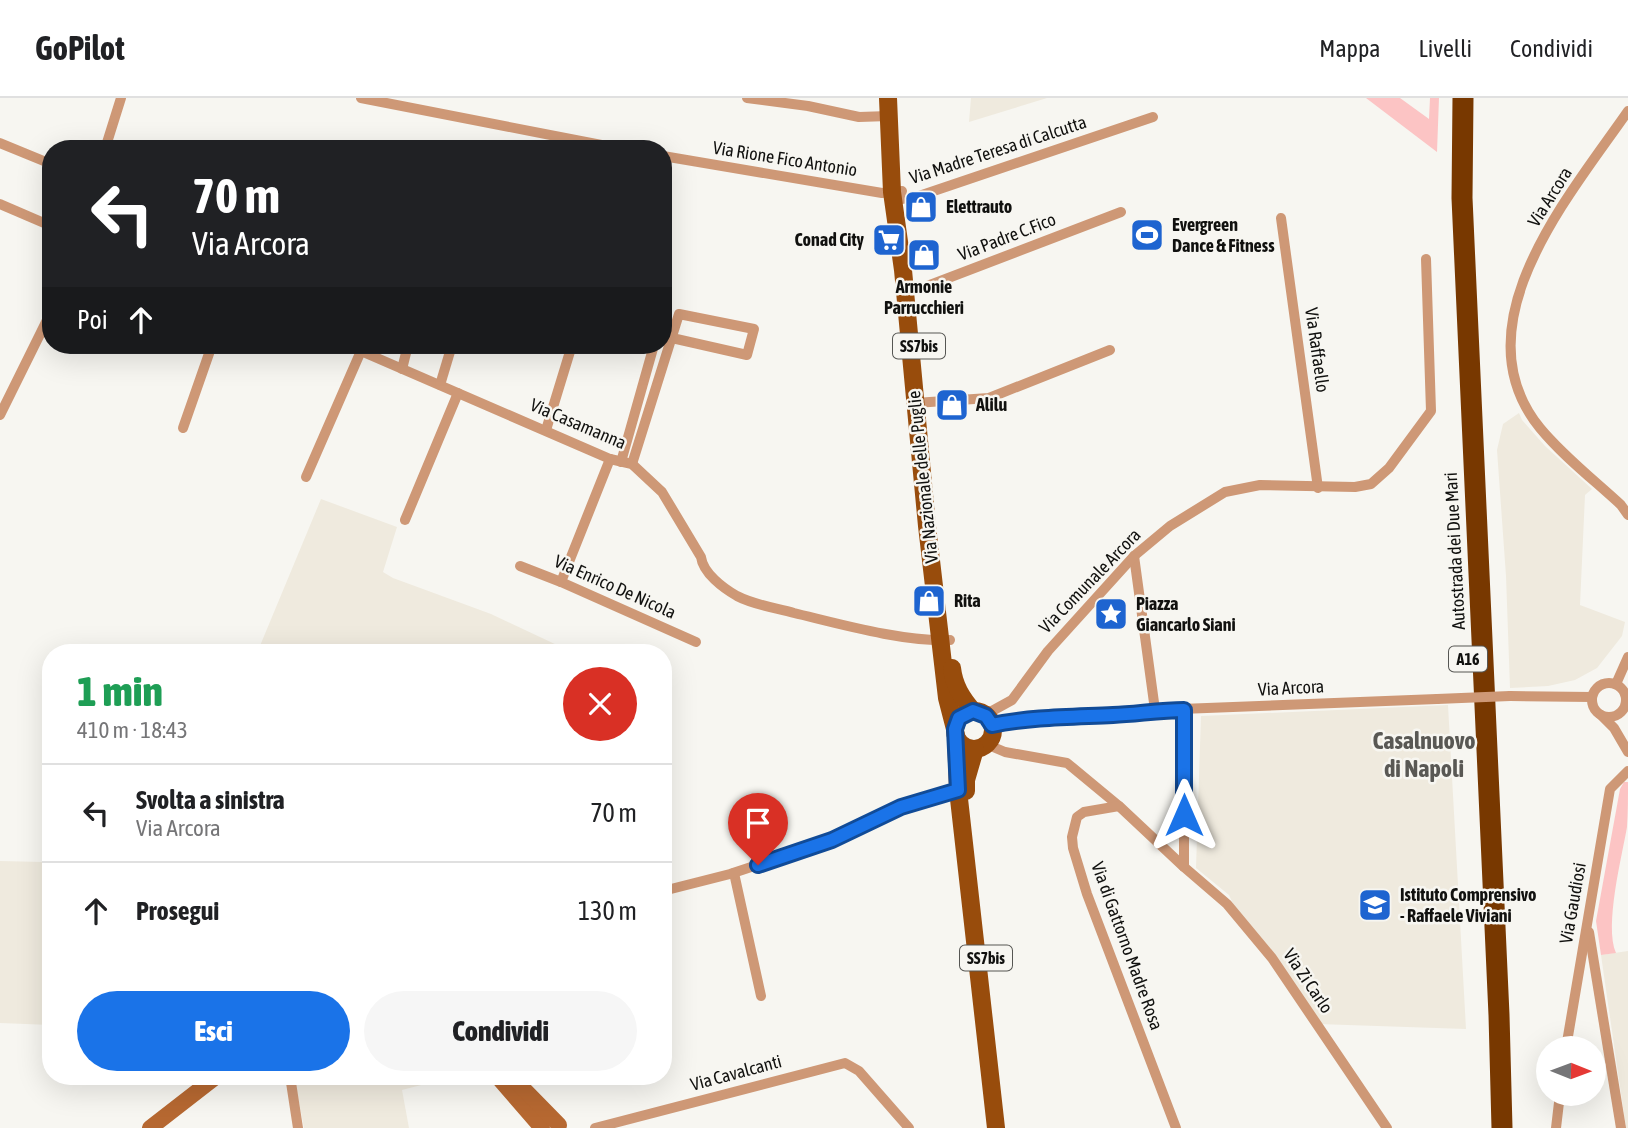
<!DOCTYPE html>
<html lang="it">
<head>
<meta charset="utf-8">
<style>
  :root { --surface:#fff; --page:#f6f6f6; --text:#202124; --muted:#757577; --line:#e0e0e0; --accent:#1a73e8 }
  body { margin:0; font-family:"Asap Condensed",sans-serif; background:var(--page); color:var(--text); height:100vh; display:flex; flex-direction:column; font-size:26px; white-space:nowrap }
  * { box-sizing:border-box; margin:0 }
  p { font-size:23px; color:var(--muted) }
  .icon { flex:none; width:38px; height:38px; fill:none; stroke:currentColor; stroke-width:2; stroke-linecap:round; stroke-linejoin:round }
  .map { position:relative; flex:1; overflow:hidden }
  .details { position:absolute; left:42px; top:546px; width:630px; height:441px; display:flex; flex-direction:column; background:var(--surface); border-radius:28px; box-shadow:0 7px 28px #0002 }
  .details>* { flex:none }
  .guide { position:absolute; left:42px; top:42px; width:630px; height:214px; border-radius:28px; box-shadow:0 7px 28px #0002; background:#202124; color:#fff; overflow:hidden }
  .needle { width:46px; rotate:91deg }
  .buttons { position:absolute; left:1536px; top:938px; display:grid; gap:14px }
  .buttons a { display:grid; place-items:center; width:70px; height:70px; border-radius:50%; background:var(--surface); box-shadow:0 7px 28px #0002; font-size:35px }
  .pin { position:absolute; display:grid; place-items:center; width:60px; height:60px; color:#fff; margin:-72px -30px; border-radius:50% 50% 50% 0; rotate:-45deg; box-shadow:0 0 7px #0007 }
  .pin .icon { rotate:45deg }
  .me { position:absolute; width:77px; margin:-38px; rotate:0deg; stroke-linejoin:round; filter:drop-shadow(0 0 5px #0008) }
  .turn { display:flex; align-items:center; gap:24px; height:147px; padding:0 35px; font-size:32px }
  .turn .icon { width:91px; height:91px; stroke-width:2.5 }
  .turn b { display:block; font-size:49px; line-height:60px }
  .then { display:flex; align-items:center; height:66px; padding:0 35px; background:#0003; gap:14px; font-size:26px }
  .round { display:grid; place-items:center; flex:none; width:74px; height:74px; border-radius:37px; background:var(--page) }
  .overview { display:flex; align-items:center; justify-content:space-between; height:119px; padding:0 35px }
  h1 { font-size:42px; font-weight:800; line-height:52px; color:#1e9e55 }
  .action { display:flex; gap:14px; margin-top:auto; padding:14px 35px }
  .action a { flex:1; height:80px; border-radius:42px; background:var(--accent); color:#fff; font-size:28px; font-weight:800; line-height:80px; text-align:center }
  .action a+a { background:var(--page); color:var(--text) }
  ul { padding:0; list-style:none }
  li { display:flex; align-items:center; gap:21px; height:98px; padding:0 35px; border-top:2px solid var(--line) }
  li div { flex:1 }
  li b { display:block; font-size:26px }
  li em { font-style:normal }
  header { display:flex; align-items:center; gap:42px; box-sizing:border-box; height:98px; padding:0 35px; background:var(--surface); border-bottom:2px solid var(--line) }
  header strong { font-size:33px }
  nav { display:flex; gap:38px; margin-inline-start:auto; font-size:24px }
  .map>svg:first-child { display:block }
  .built { fill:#efeade }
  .green { fill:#fcc4c4 }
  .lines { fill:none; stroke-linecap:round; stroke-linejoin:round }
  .street { stroke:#ce9876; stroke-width:10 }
  .secondary { stroke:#b66831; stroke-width:16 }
  .primary { stroke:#984c0c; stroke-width:18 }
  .highway { stroke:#783800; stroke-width:21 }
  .street-bridge { stroke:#ce9876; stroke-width:10 }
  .route-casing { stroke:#114b97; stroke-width:18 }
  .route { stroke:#1a73e8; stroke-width:12 }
  .labels { text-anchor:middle; stroke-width:5; stroke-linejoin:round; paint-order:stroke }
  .shield { fill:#f7f6f1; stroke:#565653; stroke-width:2 }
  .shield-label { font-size:16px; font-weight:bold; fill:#11110f }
  .street-label { font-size:18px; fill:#11110f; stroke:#f7f6f1 }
  .poi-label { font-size:18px; font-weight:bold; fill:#11110f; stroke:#f7f6f1; text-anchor:start }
  .district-label { font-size:24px; font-weight:bold; fill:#595854; stroke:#f7f6f1 }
</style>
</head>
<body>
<header>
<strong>GoPilot</strong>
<nav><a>Mappa</a><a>Livelli</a><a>Condividi</a></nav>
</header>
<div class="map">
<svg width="1628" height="1030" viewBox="0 0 1628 1030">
  <rect width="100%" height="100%" fill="#f7f6f1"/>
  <g class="built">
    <path d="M971,0h76l-78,24z"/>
    <path d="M1519,315l3,7 23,26 47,43 -7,6 -5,110 45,17 -3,14 -25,32 -22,12 -27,6 -38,2 -4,-112 -9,-126 6,-26z"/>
    <path d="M321,401l76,28 -14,45 10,6 98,36 83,39h-317z"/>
    <path d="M1448,607l18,324 -148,-5 -82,-114 -7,-15 -33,-27 5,-152z"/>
    <path d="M0,763l43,1 8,33v130l-51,-2z"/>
    <path d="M1628,853v177h-2l-25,-173z"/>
    <path d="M294,978h162l-54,14 7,38h-105z"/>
  </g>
  <g class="green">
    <path d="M1366,0h34l29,21 1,-21h9l-2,54z"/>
    <path d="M1624,684h4c0,15 0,30 -1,45 -5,29 -23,99 -11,126l-15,2 -5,-34 24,-132z"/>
  </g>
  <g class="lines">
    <g class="street">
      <path d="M361,0l261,51"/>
      <path d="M747,0l61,8 51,11 30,-1"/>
      <path d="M1628,13c-59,85 -171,215 -88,317 23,28 54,52 81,77l7,10"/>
      <path d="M0,45l51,21"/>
      <path d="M105,51l16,-51"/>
      <path d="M663,58l219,37 20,-2"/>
      <path d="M894,102l22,-3 237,-80"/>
      <path d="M0,106l51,22"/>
      <path d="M1281,120l37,270"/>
      <path d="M905,193l17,-3 199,-76"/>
      <path d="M347,247l263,114 22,5 30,28 39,65c2,16 22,31 36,39 17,9 39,12 57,17 46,11 109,29 156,27"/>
      <path d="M402,271l6,-24"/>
      <path d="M440,287l12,-40"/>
      <path d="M915,305l74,-5 121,-48"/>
      <path d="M0,317l51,-103"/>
      <path d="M183,330l29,-83"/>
      <path d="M546,332l26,-85"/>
      <path d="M621,364l33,-117"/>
      <path d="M632,366l47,-150 75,15 -7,26 -75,-17"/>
      <path d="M306,379l55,-126"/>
      <path d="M405,422l53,-127"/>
      <path d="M1134,458l21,154"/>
      <path d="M520,468l41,16 135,60"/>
      <path d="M561,484l49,-123"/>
      <circle cx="1609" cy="602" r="17"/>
      <path d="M1616,586l12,-27"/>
      <path d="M1510,598l82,1"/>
      <path d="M978,614l14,-1 20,-11 36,-49 86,-95 36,-30 55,-34 35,-7 95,2 16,-3 18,-16 42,-57 -5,-152"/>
      <path d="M1601,617l13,13 14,24"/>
      <path d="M992,627c53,-10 109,-6 163,-15l282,-11"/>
      <path d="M986,646l19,8 62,11 52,43 65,61 43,37 45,54 115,170"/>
      <path d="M1119,708l-35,6 -7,5 -5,20 1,11 14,46 89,234"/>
      <path d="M1184,769v-157"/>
      <path d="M734,775l27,123"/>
      <path d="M663,793l67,-17 102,-34 69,-33 57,-17"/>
      <path d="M1589,834l32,196"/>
      <path d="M1566,950l44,-259 18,-18"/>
      <path d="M290,978l8,52"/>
      <path d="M595,1030l250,-65 14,8 50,57"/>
      <path d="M1556,1030l4,-34"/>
    </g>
    <g class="secondary">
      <path d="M497,978l45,52"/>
      <path d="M511,978l48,49"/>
      <path d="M150,1030l67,-52"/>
    </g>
    <g class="primary">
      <path d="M888,0l4,94 11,78 24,256 20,172 8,31"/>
      <path d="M952,570c2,18 10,30 21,43"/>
      <circle cx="974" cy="632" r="19"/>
      <path d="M956,637l2,55 38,338"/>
      <path d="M966,693v-11l9,-31"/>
    </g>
    <path class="highway" d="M1463,0l-1,100 37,817 3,113"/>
    <path class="street-bridge" d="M1437,601l73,-3"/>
  </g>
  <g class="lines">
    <defs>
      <path id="route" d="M758,767l74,-25 69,-33 57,-17 -3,-61 4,-11 14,-7 13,5 6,9c39,-8 80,-8 121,-10 24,-1 47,-5 71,-5v105"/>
    </defs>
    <use href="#route" class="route-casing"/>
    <use href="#route" class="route"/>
  </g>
  <defs>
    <symbol id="shop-square" viewBox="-11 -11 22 22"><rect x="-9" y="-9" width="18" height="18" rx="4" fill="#1e64d0" stroke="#f7f6f1"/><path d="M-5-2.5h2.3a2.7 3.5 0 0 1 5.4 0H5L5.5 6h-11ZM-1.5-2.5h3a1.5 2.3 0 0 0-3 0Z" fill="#fff"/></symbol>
    <symbol id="stadium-square" viewBox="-11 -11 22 22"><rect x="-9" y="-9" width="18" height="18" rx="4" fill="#1e64d0" stroke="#f7f6f1"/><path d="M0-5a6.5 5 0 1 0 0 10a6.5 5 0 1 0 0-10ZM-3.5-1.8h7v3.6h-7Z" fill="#fff"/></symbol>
    <symbol id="supermarket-square" viewBox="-11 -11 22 22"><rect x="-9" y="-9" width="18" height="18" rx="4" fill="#1e64d0" stroke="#f7f6f1"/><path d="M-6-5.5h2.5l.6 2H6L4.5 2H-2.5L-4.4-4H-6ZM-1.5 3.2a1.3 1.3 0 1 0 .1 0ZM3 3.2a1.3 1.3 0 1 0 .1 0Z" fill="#fff"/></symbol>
    <symbol id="sight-square" viewBox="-11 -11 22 22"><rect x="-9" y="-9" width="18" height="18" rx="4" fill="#1e64d0" stroke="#f7f6f1"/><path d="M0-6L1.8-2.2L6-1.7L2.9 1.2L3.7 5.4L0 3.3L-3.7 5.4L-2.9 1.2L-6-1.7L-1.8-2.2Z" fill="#fff"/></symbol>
    <symbol id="school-square" viewBox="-11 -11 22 22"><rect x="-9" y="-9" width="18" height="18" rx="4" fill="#1e64d0" stroke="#f7f6f1"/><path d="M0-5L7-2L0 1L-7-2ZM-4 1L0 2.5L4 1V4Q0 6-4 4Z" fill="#fff"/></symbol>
  </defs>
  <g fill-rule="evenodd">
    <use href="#shop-square" x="902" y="90" width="38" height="38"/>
    <use href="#stadium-square" x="1128" y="118" width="38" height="38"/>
    <use href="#supermarket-square" x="870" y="123" width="38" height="38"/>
    <use href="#shop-square" x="905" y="138" width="38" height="38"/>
    <use href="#shop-square" x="933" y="288" width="38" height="38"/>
    <use href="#shop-square" x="910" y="484" width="38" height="38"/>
    <use href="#sight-square" x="1092" y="497" width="38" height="38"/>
    <use href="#school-square" x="1356" y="788" width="38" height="38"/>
  </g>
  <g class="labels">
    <g class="shield">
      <rect x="893" y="235.5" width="52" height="25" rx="5"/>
      <rect x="1449" y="548.5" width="38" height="25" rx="5"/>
      <rect x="960" y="847.5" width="52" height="25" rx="5"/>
    </g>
    <g class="shield-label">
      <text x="919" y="254">SS7bis</text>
      <text x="1468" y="567">A16</text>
      <text x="986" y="866">SS7bis</text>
    </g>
    <g class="street-label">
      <text transform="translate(998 52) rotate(-18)" y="6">Via Madre Teresa di Calcutta</text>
      <text transform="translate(785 61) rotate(9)" y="6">Via Rione Fico Antonio</text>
      <text transform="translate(1550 99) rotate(-58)" y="6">Via Arcora</text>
      <text transform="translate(1007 139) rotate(-21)" y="6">Via Padre C.Fico</text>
      <text transform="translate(1317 252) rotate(82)" y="6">Via Raffaello</text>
      <text transform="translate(578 326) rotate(23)" y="6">Via Casamanna</text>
      <text transform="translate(923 379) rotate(-96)" y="6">Via Nazionale delle Puglie</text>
      <text transform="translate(1455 453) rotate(-93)" y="6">Autostrada dei Due Mari</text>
      <text transform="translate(1090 483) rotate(-46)" y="6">Via Comunale Arcora</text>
      <text transform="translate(615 489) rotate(24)" y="6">Via Enrico De Nicola</text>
      <text transform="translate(1291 590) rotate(-3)" y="6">Via Arcora</text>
      <text transform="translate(1573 805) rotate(-80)" y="6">Via Gaudiosi</text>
      <text transform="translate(1127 848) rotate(70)" y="6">Via di Gattorno Madre Rosa</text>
      <text transform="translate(1308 883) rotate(56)" y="6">Via Zi Carlo</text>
      <text transform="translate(736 975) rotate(-15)" y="6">Via Cavalcanti</text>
    </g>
    <g class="poi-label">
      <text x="946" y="115">Elettrauto</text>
      <text x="1172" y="133">Evergreen<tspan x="1172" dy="21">Dance &amp; Fitness</tspan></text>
      <text x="864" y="148" text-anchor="end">Conad City</text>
      <text x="924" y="195" text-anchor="middle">Armonie<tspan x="924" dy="21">Parrucchieri</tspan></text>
      <text x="976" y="313">Alilu</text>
      <text x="954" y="509">Rita</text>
      <text x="1136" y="512">Piazza<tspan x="1136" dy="21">Giancarlo Siani</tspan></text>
      <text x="1400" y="803">Istituto Comprensivo<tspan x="1400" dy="21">- Raffaele Viviani</tspan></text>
    </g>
    <g class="district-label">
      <text x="1424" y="651">Casalnuovo<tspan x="1424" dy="28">di Napoli</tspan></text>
    </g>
  </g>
</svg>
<div class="buttons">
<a><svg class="needle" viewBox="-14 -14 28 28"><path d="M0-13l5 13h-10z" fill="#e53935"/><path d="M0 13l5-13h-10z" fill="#757577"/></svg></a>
</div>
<div class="pin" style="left:758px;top:767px;background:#d93025"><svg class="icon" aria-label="arrive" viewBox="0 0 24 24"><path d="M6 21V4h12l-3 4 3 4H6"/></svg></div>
<svg class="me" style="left:1184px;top:717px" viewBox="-20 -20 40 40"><path d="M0-17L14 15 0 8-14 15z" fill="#1a73e8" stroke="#fff" stroke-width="4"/></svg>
<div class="guide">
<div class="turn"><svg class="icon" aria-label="left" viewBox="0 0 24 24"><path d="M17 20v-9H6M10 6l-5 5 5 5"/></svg><div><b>70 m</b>Via Arcora</div></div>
<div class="then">Poi<svg class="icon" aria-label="ahead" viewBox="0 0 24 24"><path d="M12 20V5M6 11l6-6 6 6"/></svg></div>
</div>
<section class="details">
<div class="overview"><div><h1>1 min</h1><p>410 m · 18:43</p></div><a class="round" style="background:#d93025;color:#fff"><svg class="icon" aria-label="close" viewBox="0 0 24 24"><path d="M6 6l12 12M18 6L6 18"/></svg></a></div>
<ul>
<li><svg class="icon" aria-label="left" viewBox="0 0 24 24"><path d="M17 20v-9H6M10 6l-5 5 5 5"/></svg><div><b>Svolta a sinistra</b><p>Via Arcora</p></div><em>70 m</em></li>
<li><svg class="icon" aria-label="ahead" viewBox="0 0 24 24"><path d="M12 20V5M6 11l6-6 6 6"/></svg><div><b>Prosegui</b></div><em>130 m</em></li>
</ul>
<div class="action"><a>Esci</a><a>Condividi</a></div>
</section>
</div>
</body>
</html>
